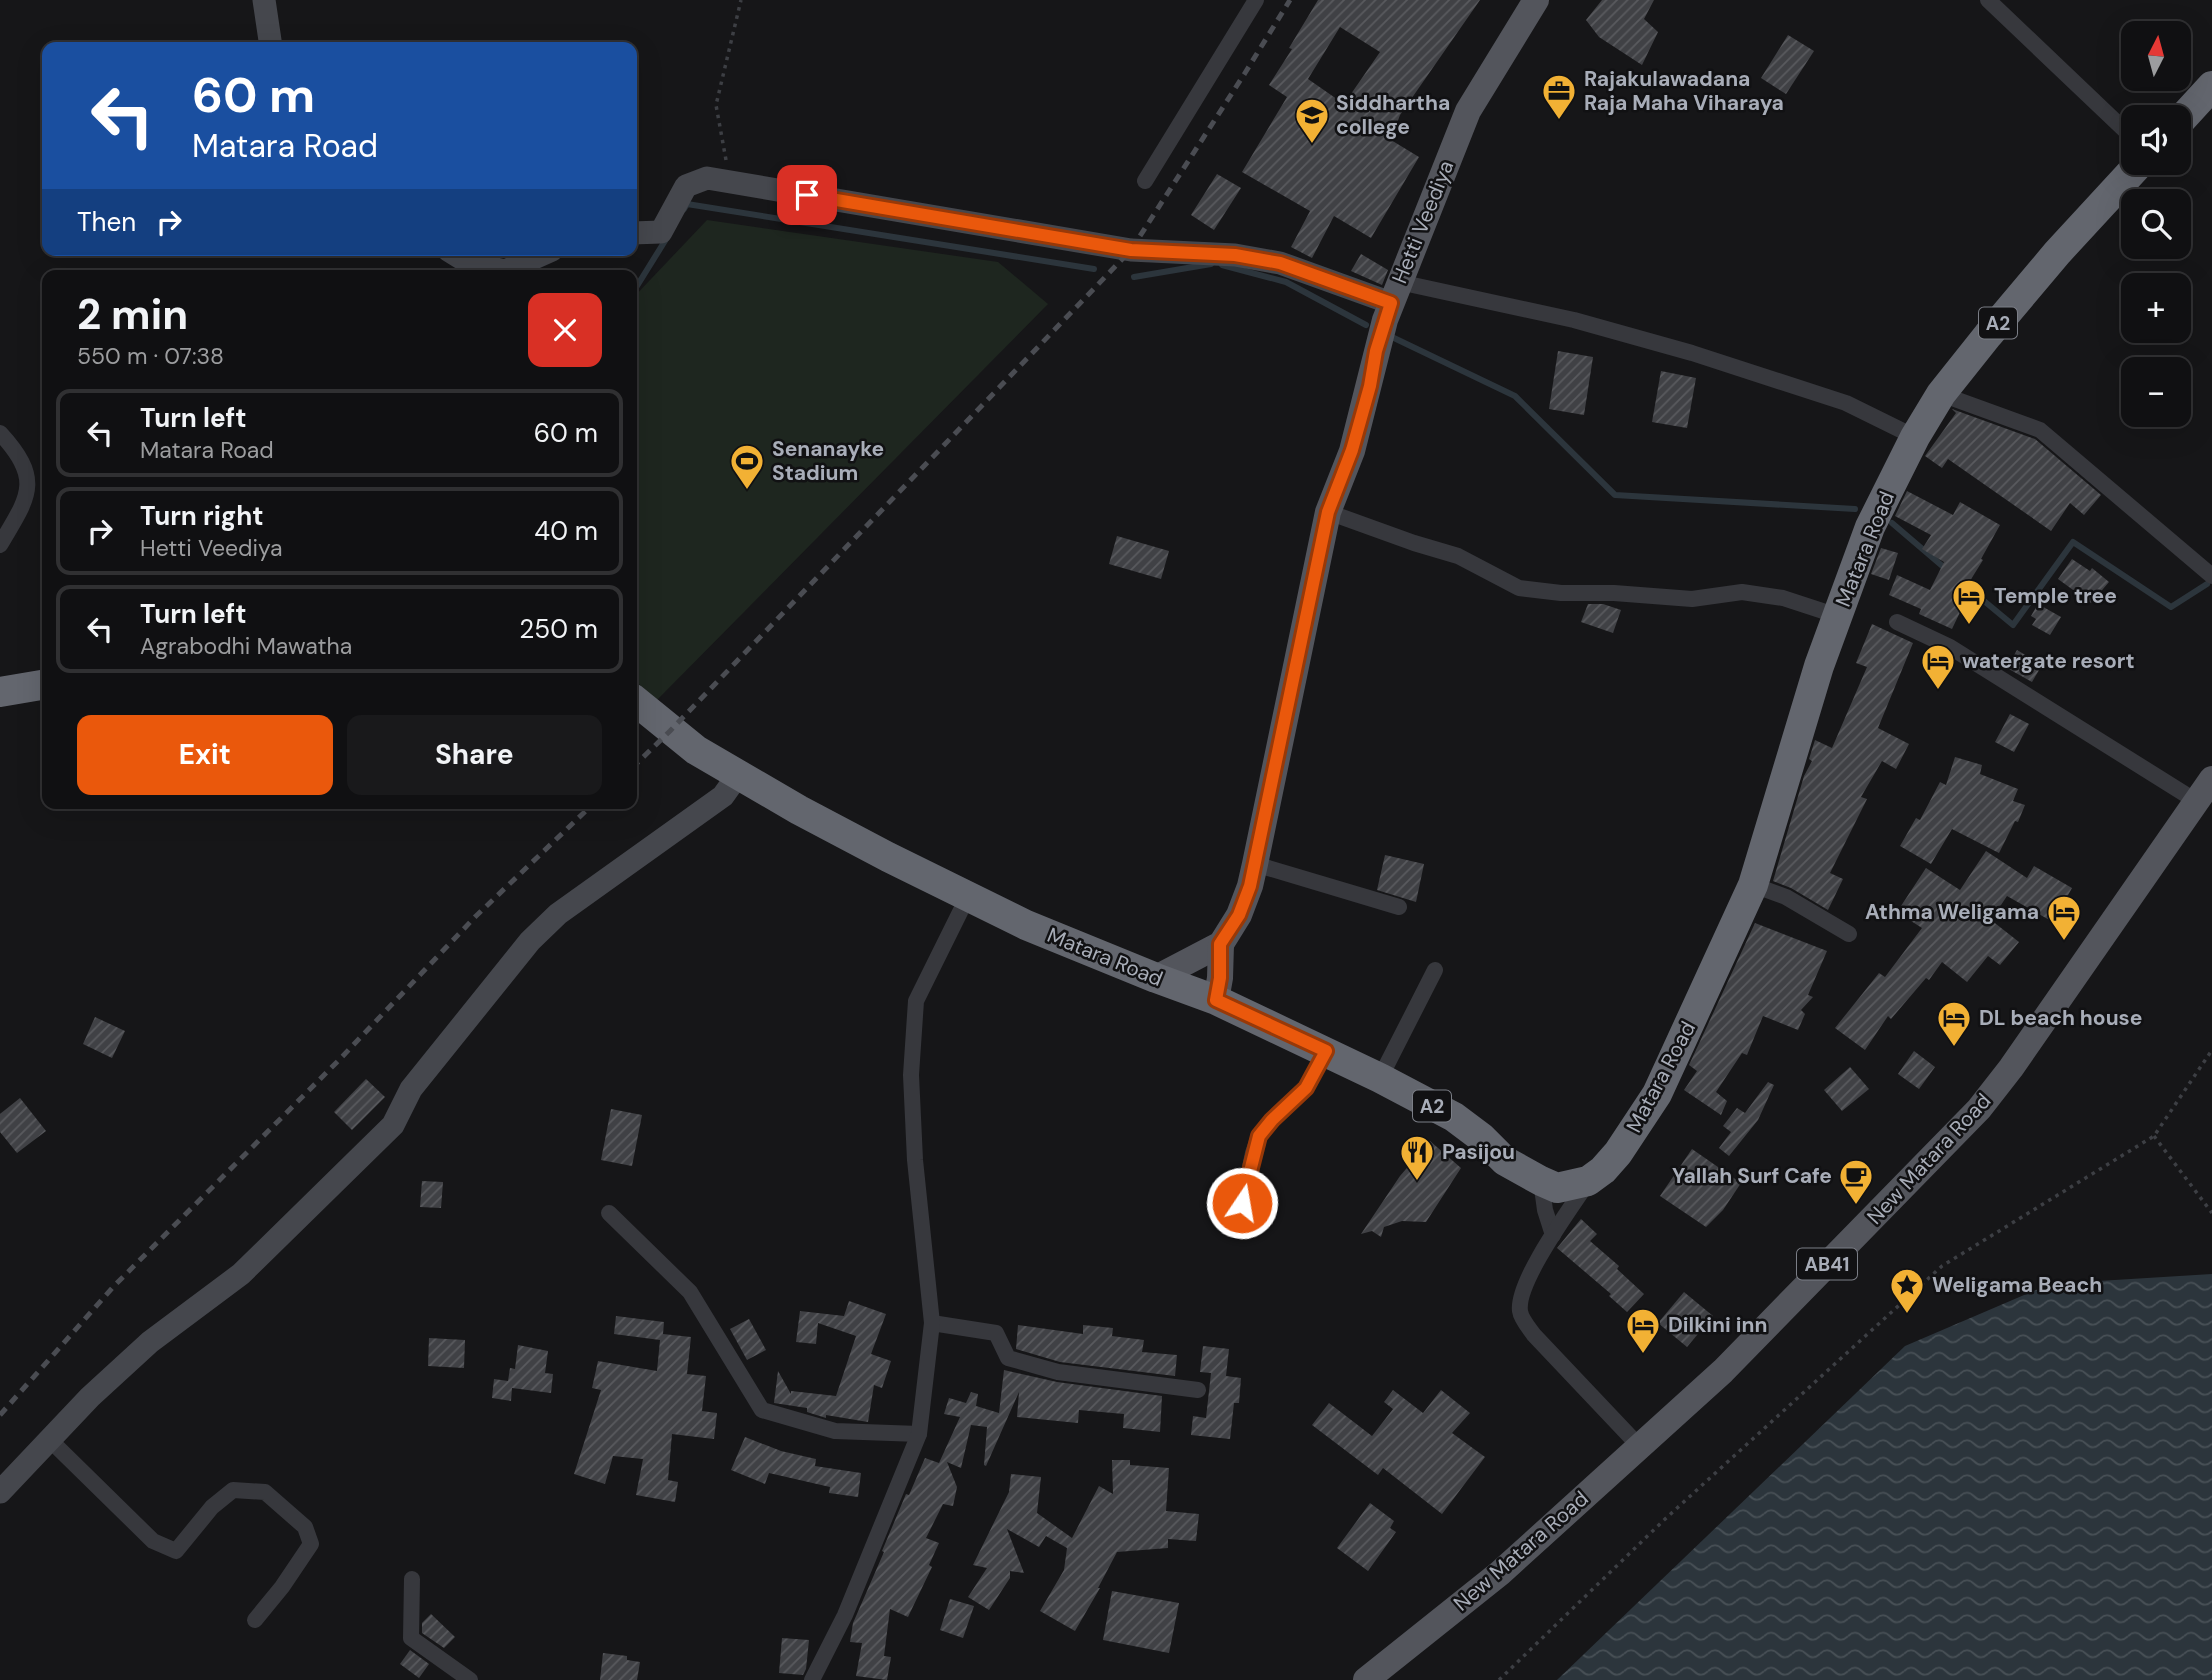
<!DOCTYPE html>
<html lang="en">
<head>
<meta charset="utf-8">
<style>
  :root { --surface:#101012; --page:#19191b; --text:#f1f3f6; --muted:#9c9d9f; --line:#303032; --accent:#ea580c }
  body { margin:0; font-family:"DM Sans",sans-serif; background:var(--page); color:var(--text); height:100vh; display:flex; flex-direction:column; font-size:26px; white-space:nowrap }
  * { box-sizing:border-box; margin:0 }
  p { font-size:23px; color:var(--muted) }
  .icon { flex:none; width:38px; height:38px; fill:none; stroke:currentColor; stroke-width:2; stroke-linecap:round; stroke-linejoin:round }
  .map { position:relative; flex:1; overflow:hidden }
  .side { position:absolute; left:42px; top:270px; width:595px; height:539px; display:flex; flex-direction:column; background:var(--surface); border-radius:14px; box-shadow:0 7px 28px #0002,0 0 0 2px var(--line) }
  .side>* { flex:none }
  .guide { position:absolute; left:42px; top:42px; width:595px; height:214px; border-radius:14px; box-shadow:0 7px 28px #0002,0 0 0 2px var(--line); background:#1a4fa0; color:#fff; overflow:hidden }
  .needle { width:46px; rotate:6deg }
  .buttons { position:absolute; left:2121px; top:21px; display:grid; gap:14px }
  .buttons a { display:grid; place-items:center; width:70px; height:70px; border-radius:14px; background:var(--surface); box-shadow:0 7px 28px #0002,0 0 0 2px var(--line); font-size:35px }
  .pin { position:absolute; display:grid; place-items:center; width:60px; height:60px; color:#fff; margin:-30px; border-radius:14px; box-shadow:0 4px 10px #0006 }
  .me { position:absolute; width:77px; margin:-38px; rotate:12deg; stroke-linejoin:round; filter:drop-shadow(0 0 5px #0008) }
  .turn { display:flex; align-items:center; gap:24px; height:147px; padding:0 35px; font-size:32px }
  .turn .icon { width:91px; height:91px; stroke-width:2.5 }
  .turn b { display:block; font-size:49px; line-height:60px }
  .then { display:flex; align-items:center; height:66px; padding:0 35px; background:#0003; gap:14px; font-size:26px }
  .round { display:grid; place-items:center; flex:none; width:74px; height:74px; border-radius:14px; background:var(--page) }
  .head { display:flex; align-items:center; justify-content:space-between; height:119px; padding:0 35px }
  h1 { font-size:42px; font-weight:700; line-height:52px }
  .cta { display:flex; gap:14px; margin-top:auto; padding:14px 35px }
  .cta a { flex:1; height:80px; border-radius:14px; background:var(--accent); color:#fff; font-size:28px; font-weight:700; line-height:80px; text-align:center }
  .cta a+a { background:var(--page); color:var(--text) }
  ul { padding:0; list-style:none }
  li { display:flex; align-items:center; gap:21px; height:88px; margin:0 14px 10px; padding:0 21px; border:4px solid var(--line); border-radius:14px }
  li div { flex:1 }
  li b { display:block; font-size:26px }
  li em { font-style:normal }
  .map>svg:first-child { display:block }
  .pitch { fill:#1e261f }
  .water { fill:url(#water-waves) }
  .lines { fill:none; stroke-linecap:round; stroke-linejoin:round }
  .stream { stroke:#2c353c; stroke-width:6 }
  .building { fill:url(#building-hatch); fill-rule:evenodd }
  .path { stroke:#3d3f44; stroke-width:3.5; stroke-dasharray:3.5 5; stroke-linecap:butt }
  .street { stroke:#37383d; stroke-width:16 }
  .secondary { stroke:#45474d; stroke-width:23 }
  .primary { stroke:#53555c; stroke-width:26 }
  .highway { stroke:#63666e; stroke-width:30 }
  .rail { stroke:#4a4c52; stroke-width:5; stroke-dasharray:9 7; stroke-linecap:butt }
  .route-casing { stroke:#983908; stroke-width:18 }
  .route { stroke:#ea580c; stroke-width:12 }
  .labels { text-anchor:middle; stroke-width:5; stroke-linejoin:round; paint-order:stroke }
  .shield { fill:#111113; stroke:#7b7e86; stroke-width:2 }
  .shield-label { font-size:19px; font-weight:bold; fill:#a8adb8 }
  .poi-label { font-size:21px; font-weight:bold; fill:#a8adb8; stroke:#111113; text-anchor:start }
  .street-label { font-size:21px; fill:#a8adb8; stroke:#111113 }
</style>
</head>
<body>
<div class="map">
<svg width="2212" height="1680" viewBox="0 0 2212 1680">
  <defs>
    <pattern id="water-waves" width="16" height="10" patternUnits="userSpaceOnUse" patternTransform="scale(1.75)"><rect width="16" height="10" fill="#2c353c"/><path d="M0 5q4-4 8 0t8 0" fill="none" stroke="#485056"/></pattern>
    <pattern id="building-hatch" width="6" height="6" patternUnits="userSpaceOnUse" patternTransform="scale(1.75)"><rect width="6" height="6" fill="#404145"/><path d="M-1 1l2-2M0 6l6-6M5 7l2-2" fill="none" stroke="#595a5e"/></pattern>
  </defs>
  <rect width="100%" height="100%" fill="#161618"/>
  <path class="pitch" d="M707,220l291,42 50,42 -391,396 -25,-22v-379z"/>
  <path class="water" d="M2212,1274v406h-655l348,-334 145,-62z"/>
  <g class="lines">
    <g class="stream">
      <path d="M684,209l3,-5 407,65"/>
      <path d="M1222,265l64,17 80,43"/>
      <path d="M1134,277l77,-13"/>
      <path d="M632,294l36,-58"/>
      <path d="M1394,338l121,58 100,99 240,14"/>
      <path d="M1892,523l55,47"/>
      <path d="M1960,581l53,44 60,-83 98,65 36,-23"/>
    </g>
  </g>
  <g class="building">
    <path d="M1318,0h162l-80,115 -9,25 28,17 -48,81 -37,-22 -22,42 -21,-11 19,-36 -68,-39 45,-75 -18,-12 23,-36 -3,-1zM1340,27l40,25 -36,52 -36,-25z"/>
    <path d="M1602,0h52l-10,19 14,13 -16,33 -43,-28 -13,-17z"/>
    <path d="M1788,35l26,16 -28,43 -25,-16z"/>
    <path d="M1217,174l24,14 -27,42 -23,-15z"/>
    <path d="M1361,254l27,16 -6,15 -31,-14z"/>
    <path d="M1558,351l35,6 -9,58 -35,-6z"/>
    <path d="M1661,371l35,7 -9,50 -35,-6z"/>
    <path d="M1952,409l83,30 66,56 -17,20 -14,-12 -19,28 -103,-72 -6,9 -17,-12 31,-43z"/>
    <path d="M1907,491l46,24 7,-13 40,23 -19,34 2,1 -28,45 7,3 -10,21 -33,-15 2,-5 -32,-14 8,-20 33,15 14,-28 -22,-13 9,-14 -36,-19z"/>
    <path d="M1117,536l52,15 -8,28 -52,-15z"/>
    <path d="M1881,548l17,5 -9,27 -18,-6z"/>
    <path d="M2072,559l18,12 2,-3 17,14 -18,21 -33,-24z"/>
    <path d="M1588,604h15l18,6 -8,23 -32,-11z"/>
    <path d="M2038,604l23,13 -11,18 -18,-10 4,-6 -5,-3z"/>
    <path d="M1872,624l41,19 -35,85 31,16 -13,25 -14,-8 -21,36 6,2 -37,74 13,6 -15,31 -37,-22 -18,-7 31,-105 8,-15 -3,-2 6,-19 17,8 35,-81 -11,-4z"/>
    <path d="M2017,650l25,15 -10,17 -25,-14z"/>
    <path d="M2010,714l19,10 -15,28 -19,-10z"/>
    <path d="M1955,757l27,8 -2,9 38,15 -5,12 12,4 -7,17 -3,-1 -16,32 -47,-24 -21,35 -31,-18 16,-28 4,2 20,-38 6,3z"/>
    <path d="M1986,851l41,27 7,-12 38,22 -19,34 -46,-26 -16,24 28,22 -19,23 -12,-9 -21,26 -25,-20 -13,18 -3,-2 -35,41 -3,-3 -23,34 -30,-22 44,-55 6,4 37,-49 -25,-16 29,-44 34,22z"/>
    <path d="M1385,855l39,9 -8,38 -39,-12z"/>
    <path d="M1755,923l72,28 -19,44 5,2 -12,13 4,4 -7,16 -35,-14 -16,39 -5,-2 -26,39 11,9 -6,14 -37,-25 13,-19 -8,-6z"/>
    <path d="M95,1017l30,14 -13,27 -29,-14z"/>
    <path d="M1914,1051l21,16 -16,22 -21,-15z"/>
    <path d="M1850,1067l19,22 -27,22 -18,-21z"/>
    <path d="M366,1079l19,18 -33,33 -18,-18z"/>
    <path d="M1768,1082l6,3 -16,35 -29,36 -10,-8 12,-16 -8,-6 14,-18 8,5z"/>
    <path d="M20,1098l26,33 -29,22 -17,-21v-18z"/>
    <path d="M611,1109l31,6 -10,51 -31,-6z"/>
    <path d="M1430,1141l31,27 -35,54 -24,-1 -18,6 -3,10 -9,-6 -11,3 39,-58z"/>
    <path d="M1692,1149l49,34 -18,27 -17,17 -46,-31z"/>
    <path d="M422,1181l21,1 -2,26 -21,-1z"/>
    <path d="M1581,1219l16,15 -7,7 29,25 -2,3 27,25 -17,18 -18,-16 2,-2 -54,-46z"/>
    <path d="M1684,1292l29,24 -26,31 -29,-24z"/>
    <path d="M849,1301l37,13 -15,40 20,7 -9,27 -8,-3 -6,37 -42,-7v3l-19,-6v-4l-33,-5 4,-32 13,23v-3l45,5 20,-60 -38,-13 -2,21 -20,-2 4,-31 44,5z"/>
    <path d="M616,1316l48,6 -1,12 28,3 -4,37 19,2 -4,35 15,2 -3,26 -42,-5 -4,46 10,2 -3,20 -39,-7 7,-36 -30,-3 -8,28 -31,-10 27,-84 -9,-2 6,-27 59,10 3,-31 -46,-6z"/>
    <path d="M749,1319l17,31 -19,10 -17,-31z"/>
    <path d="M1018,1325l65,9v-9l30,3 -1,8 32,4 -2,12 35,3 -2,21 -115,-14 -44,-13z"/>
    <path d="M429,1338l36,2 -1,28 -36,-2z"/>
    <path d="M518,1345l30,6 -3,22 8,1 -2,19 -39,-5 -1,13 -19,-3 2,-19 14,2 2,-13 5,1z"/>
    <path d="M1203,1346l26,3 -3,27 15,2 -2,25h-5l-4,36 -39,-4 2,-19 13,2 5,-45 -11,-1z"/>
    <path d="M1004,1370l53,12 105,14 -2,36 -37,-4 1,-14 -45,-4 -1,13 -61,-6 2,-25 -33,74 -2,-1 3,-38 -16,-2 -10,43 -14,-6 10,25 -4,19 -10,-2 -17,34 13,5 -10,22 3,2 -24,50 -18,-8 -6,47 7,1 -4,23 -31,-4 6,-33 -12,-1 3,-19 31,-71 -2,-1 24,-57 3,1 16,-37 14,5 21,-46 -16,-3 5,-16 17,5 5,-11 7,2 -2,12 23,7z"/>
    <path d="M1393,1390l30,23 18,-23 29,23 -18,20 33,24 -43,57 -59,-46 -5,7 -66,-50 17,-22 43,33 21,-27 -9,-7z"/>
    <path d="M745,1437l36,14 35,8 -1,7 46,7 -3,24 -29,-4 1,-6 -61,-14 -4,11 -34,-14z"/>
    <path d="M1112,1460h18v5l39,3 -3,43 33,3 -3,27 -28,-2v9l-51,4 -19,36h2l-25,43 -35,-20 24,-41 3,-22 -21,-12 -7,11 -32,-18 17,44 -14,-2v7l-21,32 -21,-13 19,-29 -14,-3 36,-73 2,-18 30,3 -4,36 35,25 27,-52 14,8z"/>
    <path d="M1370,1503l24,18 -4,7 6,4 -28,39 -31,-23z"/>
    <path d="M1112,1591l67,12 -10,50 -66,-13z"/>
    <path d="M950,1599l24,7 -11,32 -23,-8z"/>
    <path d="M431,1614l24,23 -11,11 -22,-15v-10z"/>
    <path d="M782,1638l27,2 -3,29 -3,6 -24,-2z"/>
    <path d="M410,1650l19,14 -10,14 -19,-14z"/>
    <path d="M603,1653l24,3v4l13,2 -3,18h-37z"/>
  </g>
  <g class="lines">
    <g class="path">
      <path d="M726,160l-10,-55 25,-105"/>
      <path d="M2154,1136l58,77"/>
      <path d="M1499,1680l165,-160 278,-254 212,-130 58,-86"/>
    </g>
    <g class="street">
      <path d="M1988,0l145,138"/>
      <path d="M1145,181l111,-181"/>
      <path d="M1399,282l175,38 118,33 154,50 69,34"/>
      <path d="M1941,394l99,36 172,146"/>
      <path d="M0,433c44,48 28,64 0,112"/>
      <path d="M1328,512l86,31 44,13 61,32 42,5h53l78,6 50,-7 41,6 55,18"/>
      <path d="M1897,622l53,25 246,154"/>
      <path d="M1255,864l144,43"/>
      <path d="M1753,885l33,12 63,37"/>
      <path d="M1380,1078l55,-108"/>
      <path d="M1541,1181l4,29 8,25"/>
      <path d="M1588,1182c-17,26 -72,100 -68,129 1,8 9,17 14,24l106,112"/>
      <path d="M609,1213l81,79 72,118 73,21 84,3"/>
      <path d="M1237,1228l16,-75 6,-17 13,-16 34,-32 20,-37"/>
      <path d="M932,1323l64,10 12,25 50,14 140,18"/>
      <path d="M49,1439l104,102 23,10 36,-44 21,-17 32,2 40,35 6,17 -29,43 -27,33"/>
      <path d="M412,1579l-1,59 59,42"/>
      <path d="M812,1680l33,-65 74,-181 13,-111 -17,-163 -4,-85 5,-74 52,-105"/>
    </g>
    <g class="secondary">
      <path d="M264,0l7,47"/>
      <path d="M632,233l29,-1 25,-46 21,-8 424,72 104,5 45,8 111,40"/>
      <path d="M448,250l21,13 36,8 47,-21"/>
      <path d="M0,1492l90,-95 60,-55 91,-68 152,-149 18,-36 119,-148 28,-27 165,-118 15,-21"/>
    </g>
    <g class="primary">
      <path d="M1156,978l65,-34 18,-29 11,-29 5,-22 73,-352 24,-61 33,-131 83,-209 68,-111"/>
      <path d="M1216,1000l4,-22 1,-34"/>
      <path d="M1366,1680l134,-107 223,-202 256,-262 32,-41 201,-289"/>
    </g>
    <g class="highway">
      <path d="M2179,122l33,-36"/>
      <path d="M0,692l47,-8"/>
      <path d="M632,698l64,52 103,60 89,47 138,68 130,53 60,22 164,78 74,39 28,21 23,23 36,20 16,7 31,-7 15,-11 15,-17 39,-59 96,-209 66,-219 51,-139 45,-90 26,-43 47,-59 69,-82 83,-90"/>
    </g>
    <g class="rail">
      <path d="M632,768l38,-37 461,-481 114,-177 45,-73"/>
      <path d="M0,1415l114,-129 225,-226 137,-144 118,-113"/>
    </g>
  </g>
  <g class="lines">
    <defs>
      <path id="route" d="M807,195l324,55 104,5 45,8 111,40 -15,48 -6,35 -18,64 -24,62 -78,374 -11,29 -19,29v34l-4,22 110,51 -20,37 -34,32 -13,16 -17,67"/>
    </defs>
    <use href="#route" class="route-casing"/>
    <use href="#route" class="route"/>
  </g>
  <defs>
    <symbol id="office-pin" viewBox="-11 -11 22 30"><path d="M0 17L-7.5 6A9.5 9.5 0 1 1 7.5 6Z" fill="#f2b134" stroke="#111113"/><path d="M-6-3h4V-5.5h4V-3h4V5H-6ZM-1-4.5V-3h2v-1.5ZM-6 0V1H6V0Z" fill="#111"/></symbol>
    <symbol id="school-pin" viewBox="-11 -11 22 30"><path d="M0 17L-7.5 6A9.5 9.5 0 1 1 7.5 6Z" fill="#f2b134" stroke="#111113"/><path d="M0-5L7-2L0 1L-7-2ZM-4 1L0 2.5L4 1V4Q0 6-4 4Z" fill="#111"/></symbol>
    <symbol id="stadium-pin" viewBox="-11 -11 22 30"><path d="M0 17L-7.5 6A9.5 9.5 0 1 1 7.5 6Z" fill="#f2b134" stroke="#111113"/><path d="M0-5a6.5 5 0 1 0 0 10a6.5 5 0 1 0 0-10ZM-3.5-1.8h7v3.6h-7Z" fill="#111"/></symbol>
    <symbol id="hotel-pin" viewBox="-11 -11 22 30"><path d="M0 17L-7.5 6A9.5 9.5 0 1 1 7.5 6Z" fill="#f2b134" stroke="#111113"/><path d="M-6-4.5h1.5V1H6V5H4.5V3h-9V5H-6ZM-4 0a1.8 1.8 0 1 1 3.6 0ZM.5 0V-2.5h3Q6-2.5 6 0Z" fill="#111"/></symbol>
    <symbol id="restaurant-pin" viewBox="-11 -11 22 30"><path d="M0 17L-7.5 6A9.5 9.5 0 1 1 7.5 6Z" fill="#f2b134" stroke="#111113"/><path d="M-5-6h1v4h1v-4h1v4h1v-4h1v5L-1.5 .5V6h-2V.5L-5-1ZM5-6V6H3V1.5H1.5Q1.5-4 5-6Z" fill="#111"/></symbol>
    <symbol id="cafe-pin" viewBox="-11 -11 22 30"><path d="M0 17L-7.5 6A9.5 9.5 0 1 1 7.5 6Z" fill="#f2b134" stroke="#111113"/><path d="M-5.5-4.5H6V0H3Q3 3.5 0 3.5H-2.5Q-5.5 3.5-5.5 0ZM3-3.2v2h1.7v-2ZM-6 4.5H4V6H-6Z" fill="#111"/></symbol>
    <symbol id="sight-pin" viewBox="-11 -11 22 30"><path d="M0 17L-7.5 6A9.5 9.5 0 1 1 7.5 6Z" fill="#f2b134" stroke="#111113"/><path d="M0-6L1.8-2.2L6-1.7L2.9 1.2L3.7 5.4L0 3.3L-3.7 5.4L-2.9 1.2L-6-1.7L-1.8-2.2Z" fill="#111"/></symbol>
  </defs>
  <g fill-rule="evenodd">
    <use href="#office-pin" x="1540" y="72" width="38" height="52"/>
    <use href="#school-pin" x="1293" y="96" width="38" height="52"/>
    <use href="#stadium-pin" x="728" y="442" width="38" height="52"/>
    <use href="#hotel-pin" x="1950" y="577" width="38" height="52"/>
    <use href="#hotel-pin" x="1919" y="642" width="38" height="52"/>
    <use href="#hotel-pin" x="2045" y="893" width="38" height="52"/>
    <use href="#hotel-pin" x="1935" y="999" width="38" height="52"/>
    <use href="#restaurant-pin" x="1398" y="1133" width="38" height="52"/>
    <use href="#cafe-pin" x="1837" y="1157" width="38" height="52"/>
    <use href="#sight-pin" x="1888" y="1266" width="38" height="52"/>
    <use href="#hotel-pin" x="1624" y="1306" width="38" height="52"/>
  </g>
  <g class="labels">
    <g class="shield">
      <rect x="1979" y="307.5" width="38" height="31" rx="5"/>
      <rect x="1413" y="1090.5" width="38" height="31" rx="5"/>
      <rect x="1797" y="1248.5" width="60" height="31" rx="5"/>
    </g>
    <g class="shield-label">
      <text x="1998" y="330">A2</text>
      <text x="1432" y="1113">A2</text>
      <text x="1827" y="1271">AB41</text>
    </g>
    <g class="poi-label">
      <text x="1584" y="86">Rajakulawadana<tspan x="1584" dy="24">Raja Maha Viharaya</tspan></text>
      <text x="1336" y="110">Siddhartha<tspan x="1336" dy="24">college</tspan></text>
      <text x="772" y="456">Senanayke<tspan x="772" dy="24">Stadium</tspan></text>
      <text x="1994" y="603">Temple tree</text>
      <text x="1962" y="668">watergate resort</text>
      <text x="2039" y="919" text-anchor="end">Athma Weligama</text>
      <text x="1979" y="1025">DL beach house</text>
      <text x="1442" y="1159">Pasijou</text>
      <text x="1832" y="1183" text-anchor="end">Yallah Surf Cafe</text>
      <text x="1932" y="1292">Weligama Beach</text>
      <text x="1668" y="1332">Dilkini inn</text>
    </g>
    <g class="street-label">
      <text transform="translate(1423 222) rotate(-68)" y="7">Hetti Veediya</text>
      <text transform="translate(1865 549) rotate(-68)" y="7">Matara Road</text>
      <text transform="translate(1105 957) rotate(22)" y="7">Matara Road</text>
      <text transform="translate(1661 1077) rotate(-62)" y="7">Matara Road</text>
      <text transform="translate(1929 1159) rotate(-47)" y="7">New Matara Road</text>
      <text transform="translate(1521 1551) rotate(-41)" y="7">New Matara Road</text>
    </g>
  </g>
</svg>
<div class="buttons">
<a><svg class="needle" viewBox="-14 -14 28 28"><path d="M0-13l5 13h-10z" fill="#e53935"/><path d="M0 13l5-13h-10z" fill="#9c9d9f"/></svg></a>
<a><svg class="icon" aria-label="sound" viewBox="0 0 24 24"><path d="M4 9h4l5-4v14l-5-4H4zM17 9q2 3 0 6"/></svg></a>
<a><svg class="icon" aria-label="search" viewBox="0 0 24 24"><circle cx="10" cy="10" r="6"/><path d="M15 15l6 6"/></svg></a>
<a>+</a>
<a>−</a>
</div>
<div class="pin" style="left:807px;top:195px;background:#d93025"><svg class="icon" aria-label="arrive" viewBox="0 0 24 24"><path d="M6 21V4h12l-3 4 3 4H6"/></svg></div>
<svg class="me" style="left:1242px;top:1203px" viewBox="-20 -20 40 40"><circle r="17" fill="#ea580c" stroke="#fff" stroke-width="3"/><path d="M0-11L8 9 0 5-8 9z" fill="#fff"/></svg>
<div class="guide">
<div class="turn"><svg class="icon" aria-label="left" viewBox="0 0 24 24"><path d="M17 20v-9H6M10 6l-5 5 5 5"/></svg><div><b>60 m</b>Matara Road</div></div>
<div class="then">Then<svg class="icon" aria-label="right" viewBox="0 0 24 24"><path d="M7 20v-9h11M14 6l5 5-5 5"/></svg></div>
</div>
<section class="side">
<div class="head"><div><h1>2 min</h1><p>550 m · 07:38</p></div><a class="round" style="background:#d93025;color:#fff"><svg class="icon" aria-label="close" viewBox="0 0 24 24"><path d="M6 6l12 12M18 6L6 18"/></svg></a></div>
<ul>
<li><svg class="icon" aria-label="left" viewBox="0 0 24 24"><path d="M17 20v-9H6M10 6l-5 5 5 5"/></svg><div><b>Turn left</b><p>Matara Road</p></div><em>60 m</em></li>
<li><svg class="icon" aria-label="right" viewBox="0 0 24 24"><path d="M7 20v-9h11M14 6l5 5-5 5"/></svg><div><b>Turn right</b><p>Hetti Veediya</p></div><em>40 m</em></li>
<li><svg class="icon" aria-label="left" viewBox="0 0 24 24"><path d="M17 20v-9H6M10 6l-5 5 5 5"/></svg><div><b>Turn left</b><p>Agrabodhi Mawatha</p></div><em>250 m</em></li>
</ul>
<div class="cta"><a>Exit</a><a>Share</a></div>
</section>
</div>
</body>
</html>
